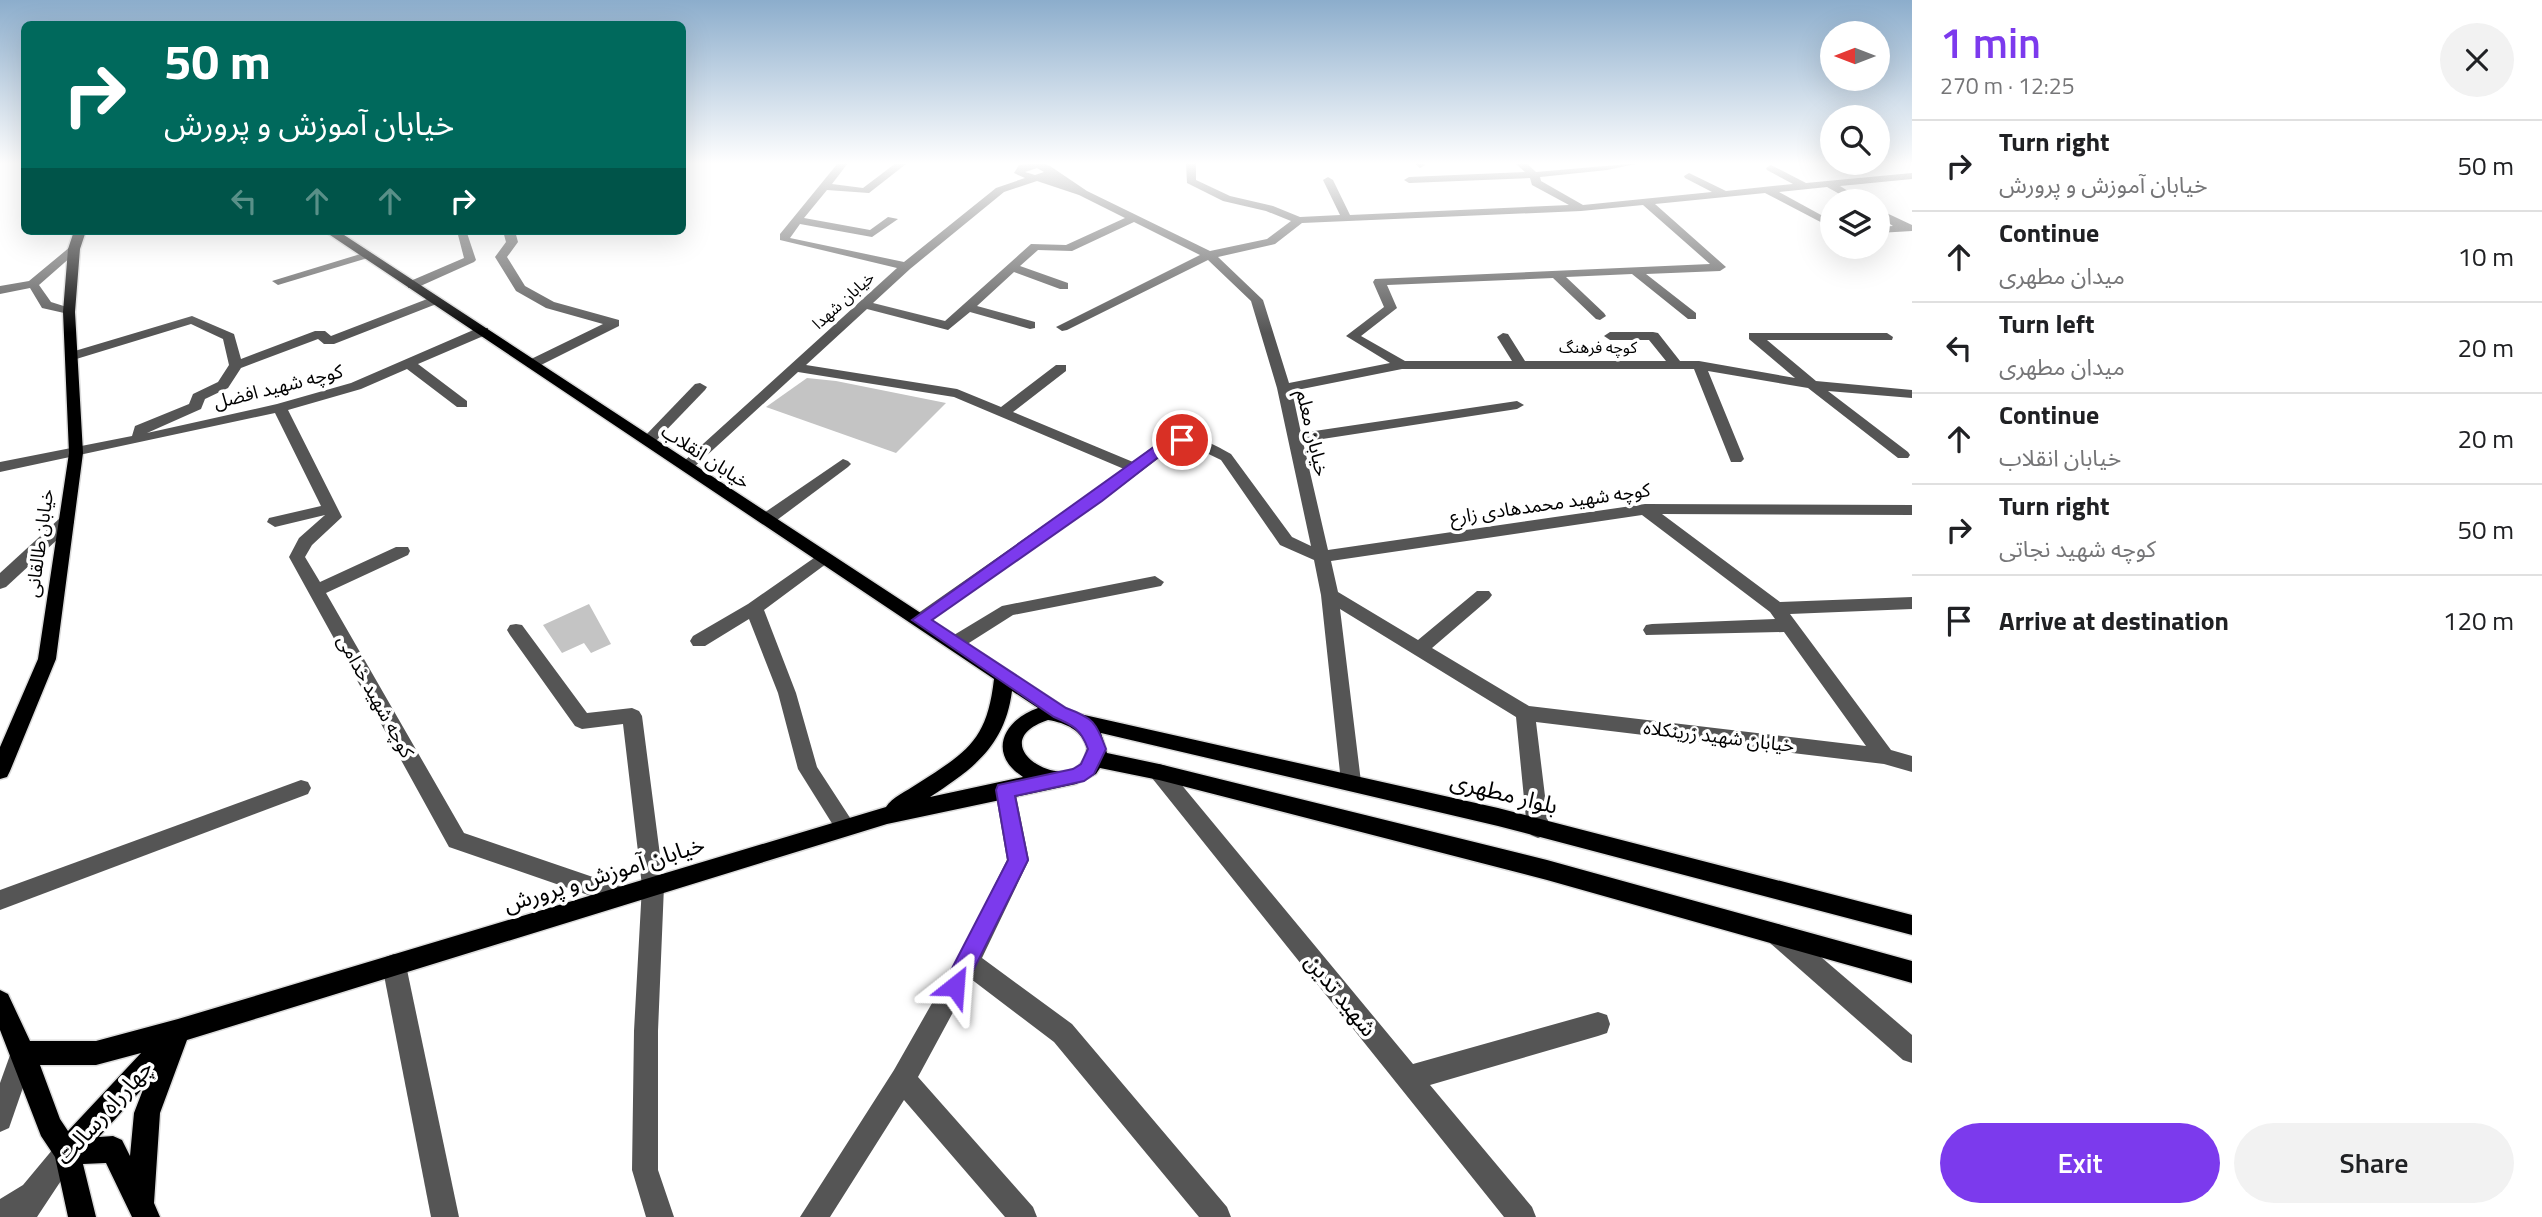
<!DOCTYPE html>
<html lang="en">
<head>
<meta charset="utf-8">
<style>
  :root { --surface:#fff; --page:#f2f2f2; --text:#202124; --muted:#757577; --line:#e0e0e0; --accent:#7c3aed }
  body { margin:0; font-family:"Titillium Web","Noto Sans Arabic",sans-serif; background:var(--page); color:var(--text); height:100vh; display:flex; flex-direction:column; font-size:26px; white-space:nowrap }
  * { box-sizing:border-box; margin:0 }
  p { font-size:23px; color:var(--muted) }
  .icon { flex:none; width:38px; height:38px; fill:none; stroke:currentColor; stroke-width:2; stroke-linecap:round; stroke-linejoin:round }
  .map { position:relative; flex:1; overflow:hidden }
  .details { display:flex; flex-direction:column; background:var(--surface); width:630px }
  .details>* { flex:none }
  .banner { position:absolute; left:21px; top:21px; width:665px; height:214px; border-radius:10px; box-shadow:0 7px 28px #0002; background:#00695c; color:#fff; overflow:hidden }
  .needle { width:46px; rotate:270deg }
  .buttons { position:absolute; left:1820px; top:21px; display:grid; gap:14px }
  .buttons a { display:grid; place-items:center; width:70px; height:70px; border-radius:50%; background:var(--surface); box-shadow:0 7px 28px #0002; font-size:35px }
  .pin { position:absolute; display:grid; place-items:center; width:60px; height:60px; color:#fff; margin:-30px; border:4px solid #fff; border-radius:50%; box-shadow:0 2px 7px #0007 }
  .me { position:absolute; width:77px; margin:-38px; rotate:28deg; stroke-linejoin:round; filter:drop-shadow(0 0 5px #0008) }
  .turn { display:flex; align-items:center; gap:24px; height:147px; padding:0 28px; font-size:32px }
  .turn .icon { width:91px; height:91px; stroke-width:2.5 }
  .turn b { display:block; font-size:49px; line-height:60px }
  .lanes { display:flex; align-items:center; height:66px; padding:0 28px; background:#0003; justify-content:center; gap:35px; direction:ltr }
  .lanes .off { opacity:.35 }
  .round { display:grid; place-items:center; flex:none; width:74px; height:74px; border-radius:37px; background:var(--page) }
  .overview { display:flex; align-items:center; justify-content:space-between; height:119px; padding:0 28px }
  h1 { font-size:42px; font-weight:600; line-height:52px; color:var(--accent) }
  .cta { display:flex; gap:14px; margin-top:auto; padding:14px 28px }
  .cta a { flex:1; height:80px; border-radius:42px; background:var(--accent); color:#fff; font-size:28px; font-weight:600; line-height:80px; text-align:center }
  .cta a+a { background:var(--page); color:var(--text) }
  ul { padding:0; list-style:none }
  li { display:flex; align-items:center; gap:21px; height:91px; padding:0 28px; border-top:2px solid var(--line) }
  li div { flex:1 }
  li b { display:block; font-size:26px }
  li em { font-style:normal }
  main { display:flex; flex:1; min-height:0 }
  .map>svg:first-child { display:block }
  .building { fill:#c4c4c4 }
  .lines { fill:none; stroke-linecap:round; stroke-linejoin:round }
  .major-casing { stroke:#dbdbdb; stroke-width:3 }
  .minor { fill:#555; fill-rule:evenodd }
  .major { fill:#000; fill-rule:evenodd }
  .route { fill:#7c3aed; stroke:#51269a; stroke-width:2 }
  .labels { text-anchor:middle; stroke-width:7; stroke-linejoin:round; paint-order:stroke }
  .far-street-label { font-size:16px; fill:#000; stroke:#fff }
  .street-label { font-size:19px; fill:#000; stroke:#fff }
  .near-street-label { font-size:23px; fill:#000; stroke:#fff }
</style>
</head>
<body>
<main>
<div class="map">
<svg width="1912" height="1217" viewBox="0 0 1912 1217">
  <rect width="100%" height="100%" fill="#fff"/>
  <g class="building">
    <path d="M807,378l29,3 110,22 -50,50 -130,-46z"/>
    <path d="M589,604l22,40 -20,9 -7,-10 -22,10 -19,-28z"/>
  </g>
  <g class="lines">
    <defs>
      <g id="major">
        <path d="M74,231h12l-6,18 -5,63 8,141 -27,206 -46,112 -3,6 -7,2v-32l38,-88 31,-206 -6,-141 5,-63z"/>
        <path d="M324,231h14l729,478 13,5 418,94 414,107v20l-414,-109 -397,-93 6,20 52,11 388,96 365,101v22l-365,-103 -388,-100 -59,-12 -4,6 -20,10 -189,40 -700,216 -27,73 -6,90 6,14h-28l-26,-54 -23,1 13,53h-28l-13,-60 -14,-21 -41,-106v-40l8,4 22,47h66l82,-22 708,-212c6,-10 21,-16 31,-23 50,-32 70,-43 77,-105zM1012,691l26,17c-35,12 -51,46 -15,69l-93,20c43,-28 75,-51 82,-106zM1048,720c18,3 34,10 39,28 -7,56 -113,-3 -39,-28zM141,1053l-73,78 -8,-12 -20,-54h56zM144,1087l-10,26 -4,43 -8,-16 -9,-4 -14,1z"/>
      </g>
    </defs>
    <use href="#major" class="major-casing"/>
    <g class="minor">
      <path d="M838,163h10l-16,21 31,4 33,-25 10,1 -37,29 -42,-3 -23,28 66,12 18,-13 10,2 -26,18 -72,-13 -10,14 114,24 92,-74 29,-10 -11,-5 5,-8 23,-2 8,3 37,25 123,60 57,-12 24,-18 -25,-10 -43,-10 -36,-18 -1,-20h10v17l34,16 43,10 27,11 40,-2 -17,-35 5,-3 5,3 17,35 219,-10 -37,-20 -2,-7 -121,5 -5,-3 5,-3 116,-5 -10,-9h11l10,9 104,-9 -33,7 -67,7 1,4 42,24 129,-13 -27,-14 -1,-2 5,-3 37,18 67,-7 -26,-14 -1,-2 5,-3 35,18 106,-10v6l-72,7 24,15h-12l-25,-14 -48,5 53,29v7l-67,-35 -110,11 71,63 -6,4 -74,3 50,39v6h-8l-56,-45 -66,3 38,36 2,3 -6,4 -4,-1 -43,-41 -166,7 10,23 -36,28 44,25h107l-15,-24 6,-4 5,1 17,27h141l-17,-21h-39l-6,-4 6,-4h43l5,1 22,28h19l96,17 -46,-39v-6h138l6,4 -1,3h-125l49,41 96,9v8l-84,-7 80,61 2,3 -2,3h-10l-90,-70 -100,-17 36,88 -3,3h-10l-37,-93h-292l-110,22 9,42 216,-32 7,4 -7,4 -214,33 25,108 317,-46 267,1v10l-250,-1 118,88 132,-5v12l-122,5 101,136 21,6v16l-28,-8 -348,-42 13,107 -4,6 -7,3 -7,-3 -4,-6 -11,-112 -176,-108 21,173 -3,6 -7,2 -7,-2 -3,-6 -20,-187 -7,-35 -34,-15 -59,-85 -27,-13 -19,-1 -72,54 -177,124h-12l-3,-4 3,-4 210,-147 -170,-72 -156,-25 -106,97h-10l-3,-3 3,-3 215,-195 -117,-28v-6zM1037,168l7,4 -9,3 -10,-3zM1037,181l42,14 46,23 -59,27 -35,-1 -86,77 -72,-18 37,-34 94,-77zM1643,205l67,59 -335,15 -2,3 11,25 -38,29 44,27 -101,20 -26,-83 -45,-43 57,-13 27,-21 279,-12zM1134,222l66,33 -144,72 6,4 5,-1 141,-70 43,41 26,87 34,158 -19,-9 -61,-83c-18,-10 -44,-24 -65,-15 -11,4 -23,16 -33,23l-120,-50 53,-41v-6h-10l-55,42 -44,-18 -151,-24 61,-56 81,21 22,-18 60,17 5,-1v-6l-58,-16 37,-34 46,17h8v-6l-48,-17 18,-16 34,1zM1642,515l128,97 5,7 -123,5 -6,1 -3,5 3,5 138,-3 82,114 -337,-40 -97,-58 57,-49 3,-4 -3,-4h-12l-59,49 -80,-48 -7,-31z"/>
      <path d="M1414,163h10l1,2 -5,3z"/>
      <path d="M1878,209l34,16v6l-34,2v-6l15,-1 -15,-10z"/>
      <path d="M457,231l10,2 9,27 -2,2 -58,26h-8v-6l56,-24z"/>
      <path d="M503,231h12l3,11 -11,15 18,29 29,16 65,18v6l-82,41h-10v-6l76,-37 -57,-16 -30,-17 -21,-34 11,-15z"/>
      <path d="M70,247l10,2 -41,36 12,17 22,7v6l-31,-7 -12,-20 -30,6v-8l29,-5z"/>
      <path d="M367,252l4,1v4l-93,28 -6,-4z"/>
      <path d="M435,296l6,4 -2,3 -105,41h-10l-6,-5 -77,29 -13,20 -23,11 -4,10 -54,24 130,-29 74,-21 127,-55h10v6l-70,30 49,37v6h-10l-50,-38 -46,20 -73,21 54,107 -30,28 -7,12 15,25 76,-35h12l2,4 -2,4 -82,38 138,240 164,56 3,7 -3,7 -8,3 -171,-59 -160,-290 10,-19 26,-23 -50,12 -8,-5 2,-4 52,-12 -46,-93 -275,59v-10l132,-26 3,-10 54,-22 4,-10 25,-12 11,-17 -6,-26 -32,-15 -118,36 -5,-1v-6l124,-37 42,18 7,25 74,-28h10l6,5z"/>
      <path d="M700,383l7,4 -2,3 -52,54h-10l-2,-3 2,-3 52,-54z"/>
      <path d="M843,459l5,2 3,3 -3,3 -75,56h-12l-2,-4 2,-4z"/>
      <path d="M66,517l6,1 2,4 -2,4 -66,61 -6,2v-16l60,-55z"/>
      <path d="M824,551l8,6 -2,4 -66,49 32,83 21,74 39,60 -4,6 -7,3 -7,-3 -40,-64 -20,-76 -29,-74 -44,27h-12l-3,-5 3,-5 55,-32z"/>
      <path d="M1155,576l9,6 -3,4 -148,29 -52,33h-12l-3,-5 3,-5 53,-32z"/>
      <path d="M516,624l6,1 65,88 45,-5 7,3 3,5 22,170 -6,145v139l16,47h-28l-14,-47 2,-139 8,-145 -19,-162 -41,5 -7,-3 -65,-91 -3,-5 3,-5z"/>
      <path d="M1159,764l7,2 247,298 185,-52 9,3 3,9 -3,9 -9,3 -168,49 102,122 4,10h-32l-352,-439 -3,-6 3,-6z"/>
      <path d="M301,780l7,2 3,6 -3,6 -308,116v-20z"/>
      <path d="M1005,781l7,3 3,6 14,70 -47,98 90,66 155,183 4,10h-32l-145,-175 -83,-63 -53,98 115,130 4,10h-32l-101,-117 -74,117h-30l94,-147 66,-116 47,-94 -12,-70 3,-6z"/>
      <path d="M1778,924l8,3 126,108v28l-9,-3 -133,-117 -3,-8 3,-8z"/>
      <path d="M394,954l8,3 4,8 53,252h-28l-49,-252 4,-8z"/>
      <path d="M23,1041l9,3 3,9 -26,75 -9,4v-49l14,-39z"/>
      <path d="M67,1139l9,4 4,9 -43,65h-37v-18l23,-14 35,-42z"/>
    </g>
    <use href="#major" class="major"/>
  </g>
  <linearGradient id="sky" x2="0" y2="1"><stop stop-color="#8cadcc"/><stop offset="0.49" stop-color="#fff"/><stop offset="1" stop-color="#fff" stop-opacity="0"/></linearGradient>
  <rect width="1912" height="333" fill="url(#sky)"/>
  <path class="route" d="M1182,436l7,4 -2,3 -13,2 -72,56 -170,119 134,88c27,10 30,14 40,41l-12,25 -10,7 -69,15 13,64 -66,133 -7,3 -8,-3 -3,-7 3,-8 61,-118 -12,-70 2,-5 75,-16 8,-5 7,-15c-7,-20 -15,-24 -34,-32l-142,-97 253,-181z"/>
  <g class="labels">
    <g class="far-street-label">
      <text transform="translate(843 300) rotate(-42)" y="6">خیابان شهدا</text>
      <text x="1598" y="353">کوچه فرهنگ</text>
    </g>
    <g class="street-label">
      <text transform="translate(278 386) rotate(-14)" y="7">کوچه شهید افضل</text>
      <text transform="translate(1313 433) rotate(77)" y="7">خیابان معلم</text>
      <text transform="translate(706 456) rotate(33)" y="7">خیابان انقلاب</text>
      <text transform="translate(1550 503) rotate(-8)" y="7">کوچه شهید محمدهادی زارع</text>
      <text transform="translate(39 543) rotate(-82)" y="7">خیابان طالقانی</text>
      <text transform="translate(376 696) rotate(61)" y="7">کوچه شهید خدامی</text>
      <text transform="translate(1719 736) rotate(7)" y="7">خیابان شهید زرینکلاه</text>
    </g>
    <g class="near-street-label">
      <text transform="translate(1504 793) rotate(14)" y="8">بلوار مطهری</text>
      <text transform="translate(604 874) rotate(-17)" y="8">خیابان آموزش و پرورش</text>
      <text transform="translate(1341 995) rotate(51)" y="8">شهید تدین</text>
      <text transform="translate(104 1112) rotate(-48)" y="8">چهارراه رسالت</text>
    </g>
  </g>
</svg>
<div class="buttons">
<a><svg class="needle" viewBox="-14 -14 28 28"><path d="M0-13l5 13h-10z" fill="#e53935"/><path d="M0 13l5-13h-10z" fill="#757577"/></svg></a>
<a><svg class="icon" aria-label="search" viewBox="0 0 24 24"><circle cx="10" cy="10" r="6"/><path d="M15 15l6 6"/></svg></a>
<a><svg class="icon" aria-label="layers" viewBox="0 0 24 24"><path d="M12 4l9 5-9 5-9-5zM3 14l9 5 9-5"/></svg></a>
</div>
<div class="pin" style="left:1182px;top:440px;background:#d93025"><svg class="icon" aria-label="arrive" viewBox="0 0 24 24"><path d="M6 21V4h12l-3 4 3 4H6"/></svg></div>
<svg class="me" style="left:955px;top:986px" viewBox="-20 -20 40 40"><path d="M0-17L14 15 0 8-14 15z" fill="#7c3aed" stroke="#fff" stroke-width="4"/></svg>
<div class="banner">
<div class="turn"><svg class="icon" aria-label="right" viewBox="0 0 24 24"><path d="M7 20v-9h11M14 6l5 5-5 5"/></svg><div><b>50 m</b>خیابان آموزش و پرورش</div></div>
<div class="lanes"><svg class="icon off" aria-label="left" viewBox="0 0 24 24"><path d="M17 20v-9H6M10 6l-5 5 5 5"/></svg><svg class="icon off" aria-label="ahead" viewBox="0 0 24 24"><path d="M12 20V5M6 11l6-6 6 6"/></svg><svg class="icon off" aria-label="ahead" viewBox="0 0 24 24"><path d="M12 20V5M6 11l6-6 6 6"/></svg><svg class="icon" aria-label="right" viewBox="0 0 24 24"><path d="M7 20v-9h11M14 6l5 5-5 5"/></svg></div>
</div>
</div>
<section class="details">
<div class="overview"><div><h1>1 min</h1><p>270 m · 12:25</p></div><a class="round"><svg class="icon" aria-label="close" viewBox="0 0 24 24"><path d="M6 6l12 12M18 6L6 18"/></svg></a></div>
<ul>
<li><svg class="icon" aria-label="right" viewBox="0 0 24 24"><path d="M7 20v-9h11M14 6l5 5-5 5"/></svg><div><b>Turn right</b><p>خیابان آموزش و پرورش</p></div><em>50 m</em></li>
<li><svg class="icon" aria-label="ahead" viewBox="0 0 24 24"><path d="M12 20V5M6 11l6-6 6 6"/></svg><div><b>Continue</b><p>میدان مطهری</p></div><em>10 m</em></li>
<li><svg class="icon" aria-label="left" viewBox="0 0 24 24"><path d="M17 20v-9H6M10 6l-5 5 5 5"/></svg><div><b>Turn left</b><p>میدان مطهری</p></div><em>20 m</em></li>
<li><svg class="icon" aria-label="ahead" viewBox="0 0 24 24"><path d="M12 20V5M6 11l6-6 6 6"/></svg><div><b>Continue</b><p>خیابان انقلاب</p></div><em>20 m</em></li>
<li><svg class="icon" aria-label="right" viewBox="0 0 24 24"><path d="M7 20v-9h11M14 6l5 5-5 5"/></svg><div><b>Turn right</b><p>کوچه شهید نجاتی</p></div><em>50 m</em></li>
<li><svg class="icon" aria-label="arrive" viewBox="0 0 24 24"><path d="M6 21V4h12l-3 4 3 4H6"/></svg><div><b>Arrive at destination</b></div><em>120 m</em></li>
</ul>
<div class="cta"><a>Exit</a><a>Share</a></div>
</section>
</main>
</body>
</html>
